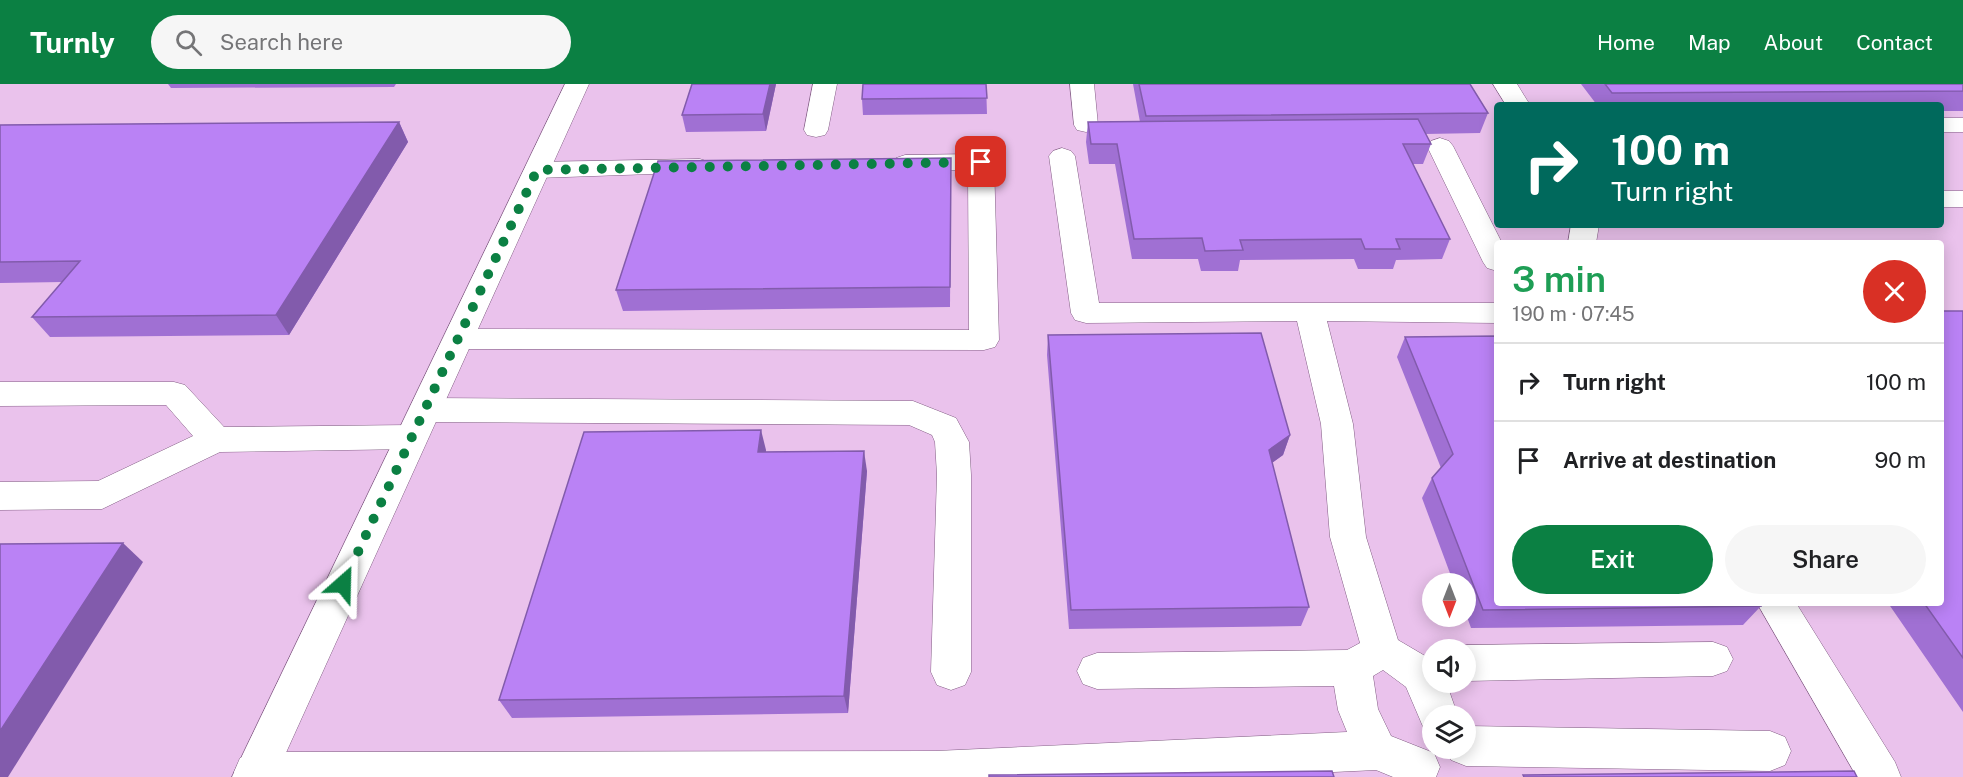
<!DOCTYPE html>
<html lang="en">
<head>
<meta charset="utf-8">
<style>
  :root { --surface:#fff; --page:#f6f6f6; --text:#202124; --muted:#757577; --line:#e0e0e0; --accent:#0b8043 }
  body { margin:0; font-family:"Public Sans",sans-serif; background:var(--page); color:var(--text); height:100vh; display:flex; flex-direction:column; font-size:22px; white-space:nowrap }
  * { box-sizing:border-box; margin:0 }
  p { font-size:20px; color:var(--muted) }
  .icon { flex:none; width:33px; height:33px; fill:none; stroke:currentColor; stroke-width:2; stroke-linecap:round; stroke-linejoin:round }
  .map { position:relative; flex:1; overflow:hidden }
  .side { position:absolute; left:1494px; top:156px; width:450px; height:366px; display:flex; flex-direction:column; background:var(--surface); border-radius:6px; box-shadow:0 3px 15px #0003 }
  .side>* { flex:none }
  .hud { position:absolute; left:1494px; top:18px; width:450px; height:126px; border-radius:6px; box-shadow:0 3px 15px #0003; background:#00695c; color:#fff; overflow:hidden }
  .needle { width:39px; rotate:180deg }
  .controls { position:absolute; left:1422px; top:489px; display:grid; gap:12px }
  .controls a { display:grid; place-items:center; width:54px; height:54px; border-radius:50%; background:var(--surface); box-shadow:0 3px 15px #0003; font-size:30px }
  .pin { position:absolute; display:grid; place-items:center; width:51px; height:51px; color:#fff; margin:-26px; border-radius:12px; box-shadow:0 3px 9px #0006 }
  .me { position:absolute; width:66px; margin:-33px; rotate:25deg; stroke-linejoin:round; filter:drop-shadow(0 0 4px #0008) }
  .turn { display:flex; align-items:center; gap:21px; height:126px; padding:0 18px; font-size:27px }
  .turn .icon { width:78px; height:78px; stroke-width:2.5 }
  .turn b { display:block; font-size:42px; line-height:51px }
  .round { display:grid; place-items:center; flex:none; width:63px; height:63px; border-radius:32px; background:var(--page) }
  .headline { display:flex; align-items:center; justify-content:space-between; height:102px; padding:0 18px }
  h1 { font-size:36px; font-weight:600; line-height:45px; color:#1e9e55 }
  .action { display:flex; gap:12px; margin-top:auto; padding:12px 18px }
  .action a { flex:1; height:69px; border-radius:36px; background:var(--accent); color:#fff; font-size:24px; font-weight:600; line-height:69px; text-align:center }
  .action a+a { background:var(--page); color:var(--text) }
  ul { padding:0; list-style:none }
  li { display:flex; align-items:center; gap:18px; height:78px; padding:0 18px; border-top:2px solid var(--line) }
  li div { flex:1 }
  li b { display:block; font-size:22px }
  li em { font-style:normal }
  header { display:flex; align-items:center; gap:36px; box-sizing:border-box; height:84px; padding:0 30px; background:var(--accent); color:#fff }
  header strong { font-size:28px }
  nav { display:flex; gap:33px; margin-inline-start:auto; font-size:21px }
  .search { width:420px; height:54px; background:var(--page); display:flex; align-items:center; gap:15px; box-sizing:border-box; padding:0 21px; border-radius:33px; color:var(--muted); font-size:22px }
  .map>svg:first-child { display:block }
  .lines { fill:none; stroke-linecap:round; stroke-linejoin:round }
  .minor-casing { stroke:#825e84; stroke-width:1 }
  .major-casing { stroke:#825e84; stroke-width:1 }
  .minor { fill:#fff; fill-rule:evenodd }
  .major { fill:#fff; fill-rule:evenodd }
  .wall { fill:#a070d3 }
  .shaded-wall { fill:#825bac }
  .building { fill:#ba82f5; stroke:#825bac; stroke-width:1.5 }
  .route { stroke:#0b8043; stroke-width:10; stroke-dasharray:0 18 }
</style>
</head>
<body>
<header>
<strong>Turnly</strong>
<div class="search"><svg class="icon" aria-label="search" viewBox="0 0 24 24"><circle cx="10" cy="10" r="6"/><path d="M15 15l6 6"/></svg>Search here</div>
<nav><a>Home</a><a>Map</a><a>About</a><a>Contact</a></nav>
</header>
<div class="map">
<svg width="1963" height="693" viewBox="0 0 1963 693">
  <rect width="100%" height="100%" fill="#eac2ec"/>
  <g class="lines">
    <defs>
      <g id="minor">
        <path d="M813,0h24l-9,46 -3,5 -9,2 -9,-2 -3,-5z"/>
        <path d="M1070,0h24l4,41 -3,5 -9,2 -9,-2 -3,-5z"/>
        <path d="M1493,0h24l13,21h-24z"/>
        <rect x="1941" y="34" width="22" height="14"/>
        <path d="M1440,54l9,3 4,5 49,97h-5v28l-10,-3 -4,-6 -56,-116 4,-5z"/>
        <path d="M1062,64l9,3 4,5 24,147h398v20l-170,-2 26,103 13,113 32,103 34,20v22h14l12,34h-26v17l-8,-4 -18,-42 -23,-17 -10,6 5,33 13,27 43,17 6,14 -4,10h-43l-17,-7 -147,7h-993l-2,-5 6,-14 15,-6 681,-1 411,-19 -9,-22 -4,-24 -237,3 -14,-5 -6,-13 6,-13 14,-5 250,-3 13,-7 -30,-106 -9,-113 -24,-103 -211,2 -11,-3 -4,-7 -22,-157 4,-5z"/>
        <path d="M981,70l9,3 4,5 5,178 -4,7 -11,3 -526,-1 -11,-3 -4,-7 4,-7 11,-3 511,1 -1,-160 -63,1 -9,-3 -4,-5 4,-5 9,-3z"/>
        <path d="M700,75l9,3 4,5 -4,5 -172,6 -9,-3 -4,-5 4,-5 9,-3z"/>
        <rect x="1941" y="107" width="22" height="16"/>
        <path d="M1571,141h28l-3,18h-28z"/>
        <path d="M0,298h174l11,3 39,42 187,-2 12,3 5,9 -5,9 -12,3 -191,3 -118,57 -102,1v-28l98,-1 95,-45 -27,-31 -166,1z"/>
        <path d="M425,314l488,3 43,17 13,24 2,33v197l-6,13 -14,5 -14,-5 -6,-13 6,-197 -2,-33 -3,-7 -23,-10 -484,-3 -11,-4 -5,-8 5,-8z"/>
        <path d="M1757,519h39l99,159 6,15h-44z"/>
        <path d="M1713,558l14,5 6,12 -6,12 -14,5 -247,5v-31h-11l11,-5z"/>
        <path d="M1466,642l304,5 15,6 6,14 -6,14 -15,6 -304,-5 -15,-6 -5,-12h20z"/>
      </g>
      <path id="major" d="M565,0h24l-314,693h-43z"/>
    </defs>
    <use href="#minor" class="minor-casing"/>
    <use href="#major" class="major-casing"/>
    <use href="#minor" class="minor"/>
    <use href="#major" class="major"/>
  </g>
  <g class="wall">
    <path d="M168,0h228l-2,3 -223,1z"/>
    <path d="M692,0h84l-10,47 -80,1 -4,-17z"/>
    <path d="M986,0l1,30 -124,1 -1,-16z"/>
    <path d="M1133,0h337l18,29 -8,20 -55,1 6,10 -8,20h-11l38,75 -8,20 -46,1 -3,9h-35l-4,-10 -114,1 -2,11h-37l-3,-12h-66l-17,-95h-26l-3,-22 2,-20h52z"/>
    <path d="M1581,0h382v27h-22v-6h-344z"/>
    <path d="M399,38l9,20 -119,193 -239,2 -18,-20 31,-35 -63,1v-158z"/>
    <path d="M951,94l-1,129 -327,4 -7,-21z"/>
    <path d="M1963,227v401l-75,-109h53z"/>
    <path d="M1048,251l242,100 -7,20 -11,8 37,144 -8,19 -232,3 -22,-274z"/>
    <path d="M1405,253l356,269 -18,19 -272,3 -5,-14v-30h-12l-32,-86 10,-20 9,-10 -44,-111z"/>
    <path d="M766,366v2l101,19 -19,242 -336,5 -13,-18z"/>
  </g>
  <g class="shaded-wall">
    <path d="M770,0h6l-10,47 -3,-17z"/>
    <path d="M399,38l9,20 -119,193 -13,-20z"/>
    <path d="M761,346l5,20 -3,22 -5,-20z"/>
    <path d="M1290,351l-7,20 -21,15 7,-20z"/>
    <path d="M864,367l3,20 -19,242 -4,-17z"/>
    <path d="M123,459l20,19 -135,215h-8v-46z"/>
  </g>
  <g class="building">
    <path d="M692,0h78l-7,30 -81,1z"/>
    <path d="M863,0h123l1,14 -125,1z"/>
    <path d="M1139,0h331l18,29 -342,3z"/>
    <path d="M1605,0h358v7l-351,2z"/>
    <path d="M1418,35l13,25h-28l47,95h-54l4,10h-35l-4,-10 -121,1 3,10 -38,1 -3,-13 -68,1 -17,-95h-26l-3,-22z"/>
    <path d="M399,38l-123,193 -244,2 48,-56 -80,1v-137z"/>
    <path d="M951,74l-1,129 -334,3 42,-129z"/>
    <path d="M1941,227h22v347l-39,-55h17z"/>
    <path d="M1261,249l29,102 -21,15 40,157 -238,3 -23,-275z"/>
    <path d="M1497,252v267h263l1,3 -278,4 -51,-132 21,-24 -48,-117z"/>
    <path d="M761,346l-3,22 106,-1 -20,245 -345,4 85,-268z"/>
    <path d="M123,459l-123,188v-187z"/>
    <path d="M1332,687l2,6h-345v-2z"/>
    <path d="M1854,687l3,6h-333l-1,-2z"/>
  </g>
  <g class="lines">
    <path class="route" d="M343,500l194,-414 444,-8"/>
  </g>
</svg>
<div class="controls">
<a><svg class="needle" viewBox="-14 -14 28 28"><path d="M0-13l5 13h-10z" fill="#e53935"/><path d="M0 13l5-13h-10z" fill="#757577"/></svg></a>
<a><svg class="icon" aria-label="sound" viewBox="0 0 24 24"><path d="M4 9h4l5-4v14l-5-4H4zM17 9q2 3 0 6"/></svg></a>
<a><svg class="icon" aria-label="layers" viewBox="0 0 24 24"><path d="M12 4l9 5-9 5-9-5zM3 14l9 5 9-5"/></svg></a>
</div>
<div class="pin" style="left:981px;top:78px;background:#d93025"><svg class="icon" aria-label="arrive" viewBox="0 0 24 24"><path d="M6 21V4h12l-3 4 3 4H6"/></svg></div>
<svg class="me" style="left:343px;top:500px" viewBox="-20 -20 40 40"><path d="M0-17L14 15 0 8-14 15z" fill="#0b8043" stroke="#fff" stroke-width="4"/></svg>
<div class="hud">
<div class="turn"><svg class="icon" aria-label="right" viewBox="0 0 24 24"><path d="M7 20v-9h11M14 6l5 5-5 5"/></svg><div><b>100 m</b>Turn right</div></div>
</div>
<section class="side">
<div class="headline"><div><h1>3 min</h1><p>190 m · 07:45</p></div><a class="round" style="background:#d93025;color:#fff"><svg class="icon" aria-label="close" viewBox="0 0 24 24"><path d="M6 6l12 12M18 6L6 18"/></svg></a></div>
<ul>
<li><svg class="icon" aria-label="right" viewBox="0 0 24 24"><path d="M7 20v-9h11M14 6l5 5-5 5"/></svg><div><b>Turn right</b></div><em>100 m</em></li>
<li><svg class="icon" aria-label="arrive" viewBox="0 0 24 24"><path d="M6 21V4h12l-3 4 3 4H6"/></svg><div><b>Arrive at destination</b></div><em>90 m</em></li>
</ul>
<div class="action"><a>Exit</a><a>Share</a></div>
</section>
</div>
</body>
</html>
